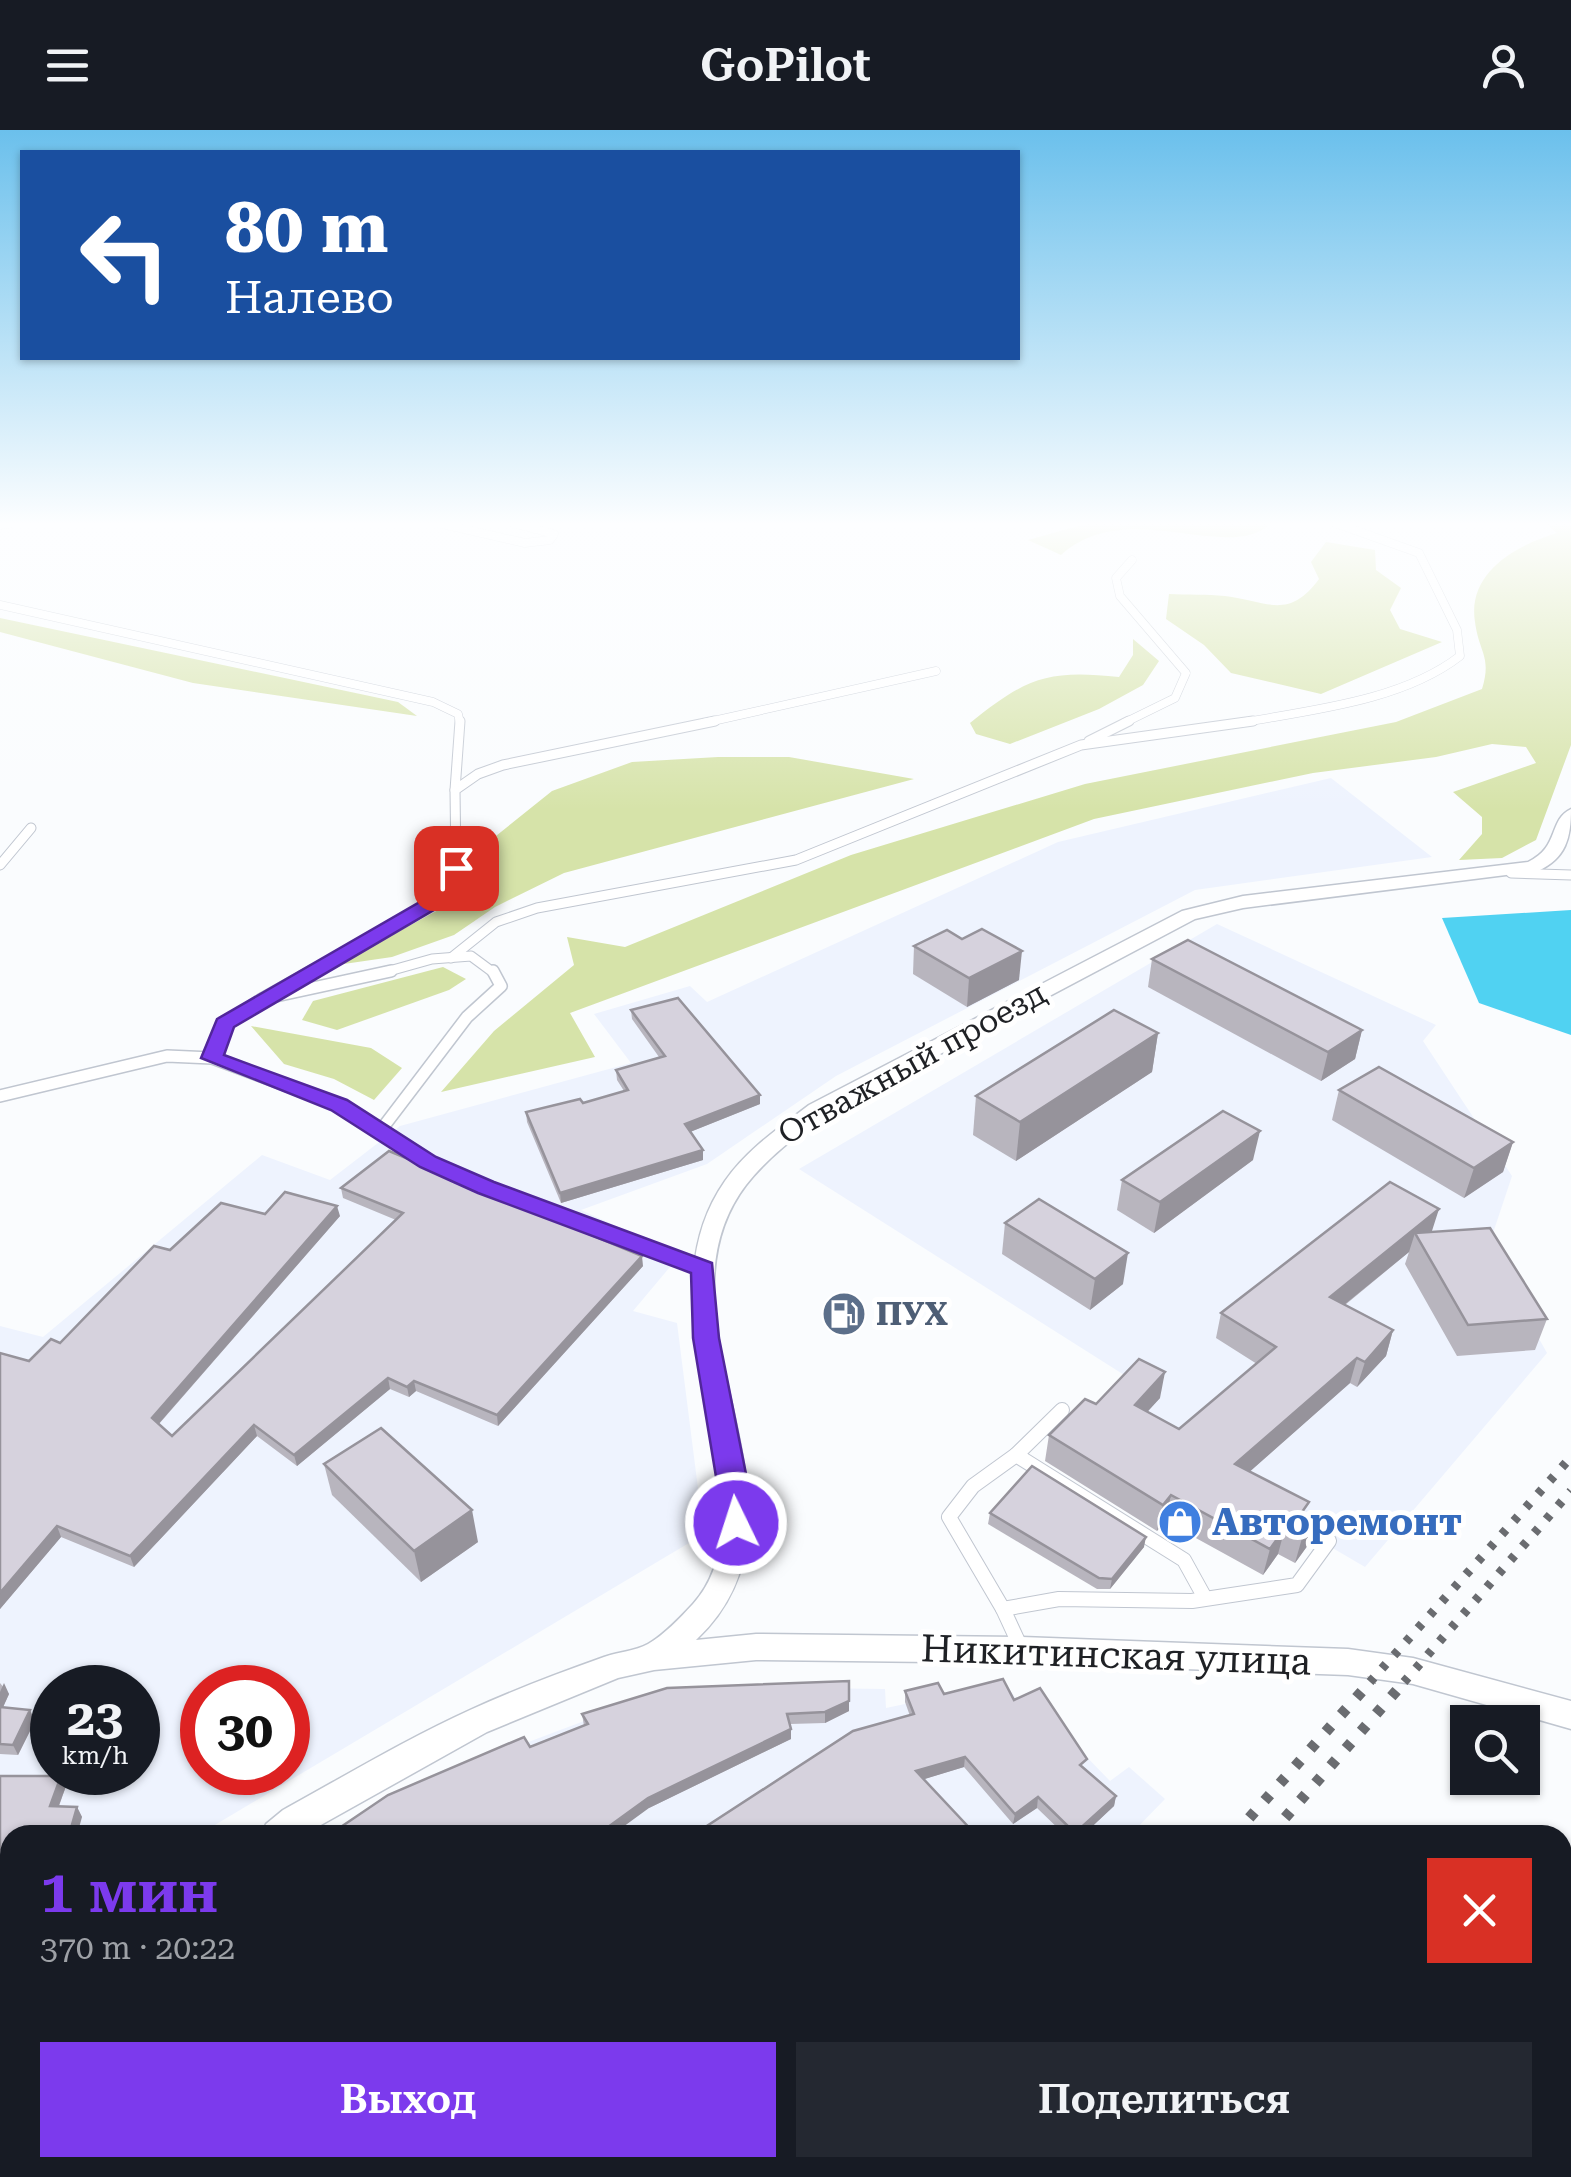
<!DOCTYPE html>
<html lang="ru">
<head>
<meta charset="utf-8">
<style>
  :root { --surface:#171b24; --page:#242831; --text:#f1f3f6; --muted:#9ea1a6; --accent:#7c3aed }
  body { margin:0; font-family:"Roboto Serif",serif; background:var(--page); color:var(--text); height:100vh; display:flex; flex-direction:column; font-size:38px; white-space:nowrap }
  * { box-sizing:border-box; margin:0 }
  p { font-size:32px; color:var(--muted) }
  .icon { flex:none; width:55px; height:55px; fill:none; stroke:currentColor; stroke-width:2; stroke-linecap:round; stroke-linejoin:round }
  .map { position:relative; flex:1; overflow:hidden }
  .details { position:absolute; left:0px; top:1695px; width:1572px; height:352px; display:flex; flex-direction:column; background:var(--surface); border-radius:30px 30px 0 0; box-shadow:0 2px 8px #0004 }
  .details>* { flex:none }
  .top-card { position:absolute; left:20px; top:20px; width:1000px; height:210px; border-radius:0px; box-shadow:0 2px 8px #0004; background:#1a4fa0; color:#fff; overflow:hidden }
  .controls { position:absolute; left:1450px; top:1575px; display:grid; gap:20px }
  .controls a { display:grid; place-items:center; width:90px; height:90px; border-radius:0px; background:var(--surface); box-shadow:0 2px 8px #0004; font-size:50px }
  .speed { position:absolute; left:30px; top:1535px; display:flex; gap:20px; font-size:50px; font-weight:700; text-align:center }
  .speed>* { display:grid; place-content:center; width:130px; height:130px; border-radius:50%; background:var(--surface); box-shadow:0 2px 8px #0004; line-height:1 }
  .speed small { font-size:25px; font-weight:400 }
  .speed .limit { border:15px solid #d22; background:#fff; color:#111 }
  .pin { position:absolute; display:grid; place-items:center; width:85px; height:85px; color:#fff; margin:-42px; border-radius:20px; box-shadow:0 5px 15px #0006 }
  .me { position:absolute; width:110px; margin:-55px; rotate:356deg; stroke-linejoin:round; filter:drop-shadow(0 0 8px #0008) }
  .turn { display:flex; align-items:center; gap:35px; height:210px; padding:0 40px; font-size:45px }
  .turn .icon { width:130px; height:130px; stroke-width:2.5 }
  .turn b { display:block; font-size:70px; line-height:85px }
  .round { display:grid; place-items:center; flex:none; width:105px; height:105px; border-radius:0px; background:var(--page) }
  .overview { display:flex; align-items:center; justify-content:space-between; height:170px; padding:0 40px }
  h1 { font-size:60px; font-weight:600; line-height:75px; color:var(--accent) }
  .primary-button { display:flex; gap:20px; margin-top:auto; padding:20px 40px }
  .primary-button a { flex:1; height:115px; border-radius:0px; background:var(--accent); color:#fff; font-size:40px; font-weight:600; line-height:115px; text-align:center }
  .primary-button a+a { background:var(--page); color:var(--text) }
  header { display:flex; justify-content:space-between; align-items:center; height:130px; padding:0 40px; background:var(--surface); font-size:45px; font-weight:600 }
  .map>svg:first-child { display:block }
  .built { fill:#eef3fe; fill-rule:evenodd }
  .green { fill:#d6e3a9 }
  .water { fill:#50d2f2 }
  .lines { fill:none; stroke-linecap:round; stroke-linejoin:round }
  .service-far4-casing { stroke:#c0c6d0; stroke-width:9 }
  .service-far3-casing { stroke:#c0c6d0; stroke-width:11 }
  .service-far2-casing { stroke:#c0c6d0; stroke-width:14 }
  .service-far1-casing { stroke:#c0c6d0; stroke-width:16 }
  .service-casing { stroke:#c0c6d0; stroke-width:20 }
  .minor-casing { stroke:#c0c6d0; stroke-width:3 }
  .service-far4 { stroke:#fff; stroke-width:8 }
  .service-far3 { stroke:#fff; stroke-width:9 }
  .service-far2 { stroke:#fff; stroke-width:11 }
  .service-far1 { stroke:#fff; stroke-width:14 }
  .service { stroke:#fff; stroke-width:18 }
  .minor { fill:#fff; fill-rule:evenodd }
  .rail-far1 { stroke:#6a6c70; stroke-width:9; stroke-dasharray:6 12; stroke-linecap:butt }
  .rail { stroke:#6a6c70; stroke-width:11; stroke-dasharray:8 15; stroke-linecap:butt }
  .wall { fill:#b8b5be }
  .shaded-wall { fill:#96939b }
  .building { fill:#d6d2dd; stroke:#96939b; stroke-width:2.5 }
  .route { fill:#7c3aed; stroke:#51269a; stroke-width:2.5 }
  .labels { text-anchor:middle; stroke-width:10; stroke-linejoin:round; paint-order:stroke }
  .street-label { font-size:32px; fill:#1f2125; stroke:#fff }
  .service-label { font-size:32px; font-weight:bold; fill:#4e5e75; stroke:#fff; text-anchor:start }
  .near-shop-label { font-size:38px; font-weight:bold; fill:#366cbe; stroke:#fff; text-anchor:start }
  .near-street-label { font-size:38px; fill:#1f2125; stroke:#fff }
</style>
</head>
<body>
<header><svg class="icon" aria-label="menu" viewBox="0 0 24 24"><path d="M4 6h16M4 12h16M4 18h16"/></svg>GoPilot<svg class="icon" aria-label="person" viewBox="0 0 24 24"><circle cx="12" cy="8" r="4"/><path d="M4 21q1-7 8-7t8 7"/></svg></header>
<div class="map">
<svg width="1571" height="2047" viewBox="0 0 1571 2047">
  <rect width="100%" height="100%" fill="#fafcfe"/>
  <g class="built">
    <path d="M1331,648l101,79 -237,33 -359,186 -129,88 -126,46 99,45 -47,56 44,12 25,197 -8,20 -496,295h-188v189l-10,12v-710l43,11 219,-182 68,25 70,-54 231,-63 -37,-49 96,-28 17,16 351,-160zM52,1558h86v84h-86zM202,1558h86v84h-86z"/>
    <path d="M1217,794l219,101 -13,16 89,135 -24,72 59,105 -182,214 -234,-137 28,-33 -360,-228z"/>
    <path d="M1005,1553l12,17 61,48 32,33 19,-14 36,32 -35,36h-796l142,-73 116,-44 218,-30 75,1 1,19z"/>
    <path d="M1571,1864v183h-216l10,-9h197v-166z"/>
    <path d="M10,1992v46h750l-12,9h-748v-46z"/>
  </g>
  <g class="green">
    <path d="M1089,393h183c-45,42 -144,-28 -211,32l-33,-15z"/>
    <path d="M1545,393h26v222l-35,95 -34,18 -43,2 23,-26v-17l-29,-25 83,-29 -10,-16 -34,-3 -56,13 -123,16 -219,46 -524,194 25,44 -154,35 53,-61 80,-66 -7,-28 58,10 226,-92 234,-71 311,-62 86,-33c10,-33 -3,-36 -7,-67 -8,-50 42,-77 82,-89z"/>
    <path d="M1326,412l49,8 1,20 25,18 -11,22 10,19 42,13 -121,52 -90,-21 -27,-28 -38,-26 3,-25c18,1 38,0 56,2 42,5 63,25 94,-17l-8,-17z"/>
    <path d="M0,488l398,84 19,14 -224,-33 -193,-51z"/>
    <path d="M1133,509l26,22 -16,24 -44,24 -89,35 -34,-10 -6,-11c56,-45 77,-54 149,-46l14,-22z"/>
    <path d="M718,627h71l125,22 -350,94 -69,34 -41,28 -62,22 -55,8 116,-63 28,-54 71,-57 80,-29z"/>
    <path d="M443,837l23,12 -17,11 -112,40 -35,-10 11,-19z"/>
    <path d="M251,896l120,22 31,20 -28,32 -40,-21 -50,-15z"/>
  </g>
  <path class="water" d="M1571,780v125l-92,-32 -37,-85z"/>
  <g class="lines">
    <defs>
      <g id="service-far4">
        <path d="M438,393l87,20 25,-3 4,-6 -42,-11"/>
        <path d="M0,395l11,-2"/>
        <path d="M0,475l433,97 25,12 2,9"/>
        <path d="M704,593l232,-52"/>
        <path d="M1124,593l51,-25 11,-25 -66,-77 -4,-18 16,-18"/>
        <path d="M1240,593c71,-13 162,-22 220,-67l-3,-26 -38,-77 -84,-30"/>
      </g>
      <g id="service-far3">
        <path d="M1089,611l40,-20"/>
        <path d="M455,660l5,-69"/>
        <path d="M0,735l31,-37"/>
        <path d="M1511,743l60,2"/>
        <path d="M451,828l45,-36 41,-14 259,-48 285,-115 172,-24"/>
        <path d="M307,843l130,-73 19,-32 -1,-78 23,-16 25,-9 212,-44"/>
        <path d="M382,843l50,-14 39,-3 23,17"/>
      </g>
      <g id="service-far2">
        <path d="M262,869l50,-28"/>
        <path d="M212,928l13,-34 37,-25 129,-28"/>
        <path d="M0,966l167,-40 45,2 127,47 89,57 58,25 217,82"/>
        <path d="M381,1000l86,-113 34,-31 -8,-15"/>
      </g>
      <g id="service-far1">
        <path d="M1062,1280l-46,45 168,105 21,38"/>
        <path d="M1003,1479l-54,-92 24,-31 43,-31"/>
        <path d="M1022,1520l-19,-41 56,-10 133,2 105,-16 32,-44"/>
      </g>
      <g id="service">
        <path d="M1562,1844l9,-9"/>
        <path d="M1309,2047l18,-9"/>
      </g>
      <g id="minor">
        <path d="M1571,679c0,29 -5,49 -33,62l-295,37 -48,11 -370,196c-29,21 -57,42 -79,70 -103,136 88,325 -50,455l60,-6 266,3 326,12 65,9 158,43v28l-158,-45 -65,-9 -326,-12 -266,-3 -102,10 -36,8 -131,54 -184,103h-42l5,-11 17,-14c62,-34 123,-71 187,-100 44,-20 89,-37 134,-53 14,-5 32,-6 44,-13 16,-9 32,-26 45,-40 88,-98 -62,-289 32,-423 22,-32 54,-53 84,-76l373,-194 61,-15 285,-34c32,-15 20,-42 43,-53z"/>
        <path d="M10,1926v44l-10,4v-43z"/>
      </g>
    </defs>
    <use href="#service-far4" class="service-far4-casing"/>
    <use href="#service-far3" class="service-far3-casing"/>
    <use href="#service-far2" class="service-far2-casing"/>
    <use href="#service-far1" class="service-far1-casing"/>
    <use href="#service" class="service-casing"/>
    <use href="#minor" class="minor-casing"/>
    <use href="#service-far4" class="service-far4"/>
    <use href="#service-far3" class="service-far3"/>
    <use href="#service-far2" class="service-far2"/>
    <use href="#service-far1" class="service-far1"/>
    <use href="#service" class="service"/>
    <use href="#minor" class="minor"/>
    <g class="rail-far1">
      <path d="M1370,1552l201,-225"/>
      <path d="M1404,1552l167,-191"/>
    </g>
    <g class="rail">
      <path d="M1234,1705l138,-155"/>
      <path d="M1270,1705l136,-155"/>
      <path d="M918,2047l9,-9"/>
      <path d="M963,2047l9,-9"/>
    </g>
  </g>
  <g class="wall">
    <path d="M962,809l57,41 -52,27 -54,-33 1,-28z"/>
    <path d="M1152,829l210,71 -7,29 -34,22 -173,-94z"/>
    <path d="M631,880l129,85v9l-70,28 13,18v10l-142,43 -34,-81 -1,-10 57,-9 41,-12 -7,-11 -1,-10 43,-13 -27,-38z"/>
    <path d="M1158,903l-6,39 -136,89 -43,-26 3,-39z"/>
    <path d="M1339,960l174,52 -10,30 -39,26 -132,-78z"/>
    <path d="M1253,1030l-99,73 -37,-23 5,-30z"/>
    <path d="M1390,1052l42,50 115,87 -12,31 -78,6 -52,-92 4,-12 -64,53 48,25 -7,26 -29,31 -7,-4 -101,89 57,42 9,5 -7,26 -13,18 -17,-9 -15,21 -98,-54 -8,10 -112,-70 4,-26 47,-31 64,-6 -13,13 32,18 78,-65 -41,-26 5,-25z"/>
    <path d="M341,1058l302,78 -145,160 -82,-35 -7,6 -19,-8 -93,77 -40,-30 -123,131 -73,-30 -61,72v-256l29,8 31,-18 110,-93 95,-36 75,2 -181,208 13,12 224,-216 -53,-22z"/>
    <path d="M1005,1093l118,61 -33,26 -88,-56z"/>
    <path d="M324,1334l154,78 -57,40 -89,-87z"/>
    <path d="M990,1383l154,34 -34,42h-13l-109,-65z"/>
    <path d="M0,1553l9,11 -6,13 32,14 -17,34 -18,-1z"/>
    <path d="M905,1561l109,9 71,69 31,27 -2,10 -31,29h-18l-28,-27 -24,16 -49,-57 -40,12 -231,56 217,-119 -5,-14z"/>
    <path d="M849,1581l-24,12 -35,1 1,15 -142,69 -119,-61 54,-21 -2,-12z"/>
    <path d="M0,1646l66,10 -7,20 18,1 5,10 -72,18v24h-10z"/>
    <path d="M0,1769l10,1v91l-10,-1z"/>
    <path d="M1562,1868l9,140 -9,8z"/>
  </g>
  <g class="shaded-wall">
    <path d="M1022,821l-3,29 -52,27 2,-29z"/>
    <path d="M1362,900l-7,29 -34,22 7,-29z"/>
    <path d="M1158,903l-6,39 -136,89 4,-39z"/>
    <path d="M760,965v9l-75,30v-10z"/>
    <path d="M1260,1001l-7,29 -99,73 6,-31z"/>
    <path d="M1513,1012l-10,30 -39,26 10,-30z"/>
    <path d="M703,1020v10l-142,43 -1,-10z"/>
    <path d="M337,1076l3,10 -185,212 -3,-10z"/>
    <path d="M1439,1079l-8,25 -16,-1 -6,19 -86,70 7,-25z"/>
    <path d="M1128,1123l-5,31 -33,26 5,-31z"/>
    <path d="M642,1126l1,10 -145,160 -1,-11z"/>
    <path d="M1393,1200l-7,26 -29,31 8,-25z"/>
    <path d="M1357,1228l-7,25 -121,107 6,-26z"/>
    <path d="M1165,1242l-5,26 -29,32 4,-25z"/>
    <path d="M388,1248l2,11 -93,77 -3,-11z"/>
    <path d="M414,1251l2,10 -7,6 -2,-10z"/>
    <path d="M254,1295l3,11 -123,131 -4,-11z"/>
    <path d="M1171,1365l-6,26 -8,10 6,-26z"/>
    <path d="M472,1380l6,32 -57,40 -7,-31z"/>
    <path d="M1315,1389l-7,26 -13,18 7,-25z"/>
    <path d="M57,1396l4,11 -61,72v-16z"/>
    <path d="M1285,1398l-7,26 -15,21 7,-26z"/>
    <path d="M1146,1407l-2,10 -34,42 2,-10z"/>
    <path d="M4,1553l5,11 -9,20v-22z"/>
    <path d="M849,1571v10l-24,12v-11z"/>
    <path d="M30,1580l5,11 -17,34 -5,-10z"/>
    <path d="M791,1599v10l-142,69 -37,27h-15l51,-37z"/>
    <path d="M965,1627l-1,10 -49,15 1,-11z"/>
    <path d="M61,1646l5,10 -11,30 -5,-10z"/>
    <path d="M1116,1666l-2,10 -31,29h-8z"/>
    <path d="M1038,1667l-1,11 -24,16 2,-10z"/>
    <path d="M77,1677l5,10 -5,18h-8z"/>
    <path d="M295,2038h15l-11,9h-14z"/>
    <path d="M585,2038h12l-11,9h-16z"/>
  </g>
  <g class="building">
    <path d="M982,799l40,22 -53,27 -55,-32 33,-16 15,9z"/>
    <path d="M1188,810l174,90 -34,22 -176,-93z"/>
    <path d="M678,868l82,97 -75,29 18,26 -143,43 -34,-81 54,-13 3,4 45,-13 -12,-20 49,-14 -34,-46z"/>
    <path d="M1114,880l44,23 -138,89 -44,-26z"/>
    <path d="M1379,937l134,75 -39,26 -135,-78z"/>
    <path d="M1223,981l37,20 -100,71 -38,-22z"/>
    <path d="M389,1021l253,105 -145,159 -83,-34 -7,6 -19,-9 -94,77 -40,-30 -124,131 -73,-30 -57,67v-240l29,8 22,-22 9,4 94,-97 16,4 51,-47 44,11 20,-22 52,14 -185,212 20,18 231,-223 -62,-25z"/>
    <path d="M1390,1052l49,27 -109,88 63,33 -28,32 -8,-4 -122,106 74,38 -7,10 13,7 -13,19 -17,-10 -15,21 -99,-54 -8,10 -114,-70 36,-36 11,5 43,-45 26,13 -30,33 44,24 97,-82 -55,-34z"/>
    <path d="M1039,1069l89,54 -33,26 -90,-56z"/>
    <path d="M1490,1098l57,91 -79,6 -53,-92z"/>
    <path d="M381,1298l91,82 -58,41 -90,-87z"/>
    <path d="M1032,1336l114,71 -34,42 -13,-1 -109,-65z"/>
    <path d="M1003,1549l11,21 26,-12 47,71 -7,6 36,31 -41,37 -37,-36 -23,17 -50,-57 -49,14 60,64h-283l160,-104 61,-17 -9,-23 33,-8 6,11z"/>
    <path d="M849,1551v20l-24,11 -38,2 4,15 -143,69 -51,37h-268l59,-40 136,-58 6,10 58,-23 -6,-10 85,-26z"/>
    <path d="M0,1577l30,3 -17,35 -13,-1z"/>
    <path d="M0,1646h61l-11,30 27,1 -8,28h-59v14h-10z"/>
    <path d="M0,1769l10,1v81h-10z"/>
    <path d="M1571,1859v146l-3,3 -6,-6v-134z"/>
    <path d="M190,2038h105l-10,9h-105z"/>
    <path d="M410,2038h175l-15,9h-176z"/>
  </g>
  <linearGradient id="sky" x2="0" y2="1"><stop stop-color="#6bc0ec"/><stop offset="0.58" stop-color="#fdfeff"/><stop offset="1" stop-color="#fdfeff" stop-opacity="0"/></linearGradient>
  <rect width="1571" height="680" fill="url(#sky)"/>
  <path class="route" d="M450,734l15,4 -21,36 -210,123 -10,28 123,45 89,57 58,25 218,81 7,75 31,156 -4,37h-21l-32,-193 -2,-65 -213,-80 -58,-26 -89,-57 -130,-52 16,-39 213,-123z"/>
  <defs>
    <symbol id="fuel-disc" viewBox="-11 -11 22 22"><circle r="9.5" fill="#5c6f8a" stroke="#fff"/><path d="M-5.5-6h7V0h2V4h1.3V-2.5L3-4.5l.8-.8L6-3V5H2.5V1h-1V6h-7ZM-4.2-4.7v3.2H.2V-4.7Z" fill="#fff"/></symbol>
    <symbol id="shop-disc" viewBox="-11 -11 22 22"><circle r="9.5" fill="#3f7fe0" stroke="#fff"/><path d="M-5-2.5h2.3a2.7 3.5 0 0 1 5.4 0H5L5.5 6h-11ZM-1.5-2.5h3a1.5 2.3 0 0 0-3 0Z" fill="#fff"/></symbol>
  </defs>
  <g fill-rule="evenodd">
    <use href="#fuel-disc" x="819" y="1159" width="50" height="50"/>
    <use href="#shop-disc" x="1155" y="1367" width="50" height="50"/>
  </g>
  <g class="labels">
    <g class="street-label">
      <text transform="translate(912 933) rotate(-29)" y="11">Отважный проезд</text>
    </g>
    <g class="service-label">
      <text x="876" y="1195">ПУХ</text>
    </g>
    <g class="near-shop-label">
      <text x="1212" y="1405">Авторемонт</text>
    </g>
    <g class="near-street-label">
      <text transform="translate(1116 1525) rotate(2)" y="13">Никитинская улица</text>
    </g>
  </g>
</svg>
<div class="controls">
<a><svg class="icon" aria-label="search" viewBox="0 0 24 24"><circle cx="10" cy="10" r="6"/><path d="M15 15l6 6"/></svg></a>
</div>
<div class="speed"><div>23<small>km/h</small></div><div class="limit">30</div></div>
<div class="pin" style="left:456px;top:738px;background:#d93025"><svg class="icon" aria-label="arrive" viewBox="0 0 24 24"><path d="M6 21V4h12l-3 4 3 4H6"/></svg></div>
<svg class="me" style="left:736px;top:1393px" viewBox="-20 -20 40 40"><circle r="17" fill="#7c3aed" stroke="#fff" stroke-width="3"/><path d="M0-11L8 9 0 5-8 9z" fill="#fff"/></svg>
<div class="top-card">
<div class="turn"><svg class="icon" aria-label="left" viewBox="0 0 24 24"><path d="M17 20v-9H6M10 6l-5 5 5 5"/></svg><div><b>80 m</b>Налево</div></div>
</div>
<section class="details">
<div class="overview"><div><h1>1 мин</h1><p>370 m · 20:22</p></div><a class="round" style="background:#d93025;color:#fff"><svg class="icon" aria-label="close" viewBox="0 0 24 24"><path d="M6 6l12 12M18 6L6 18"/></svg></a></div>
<div class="primary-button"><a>Выход</a><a>Поделиться</a></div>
</section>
</div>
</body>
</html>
